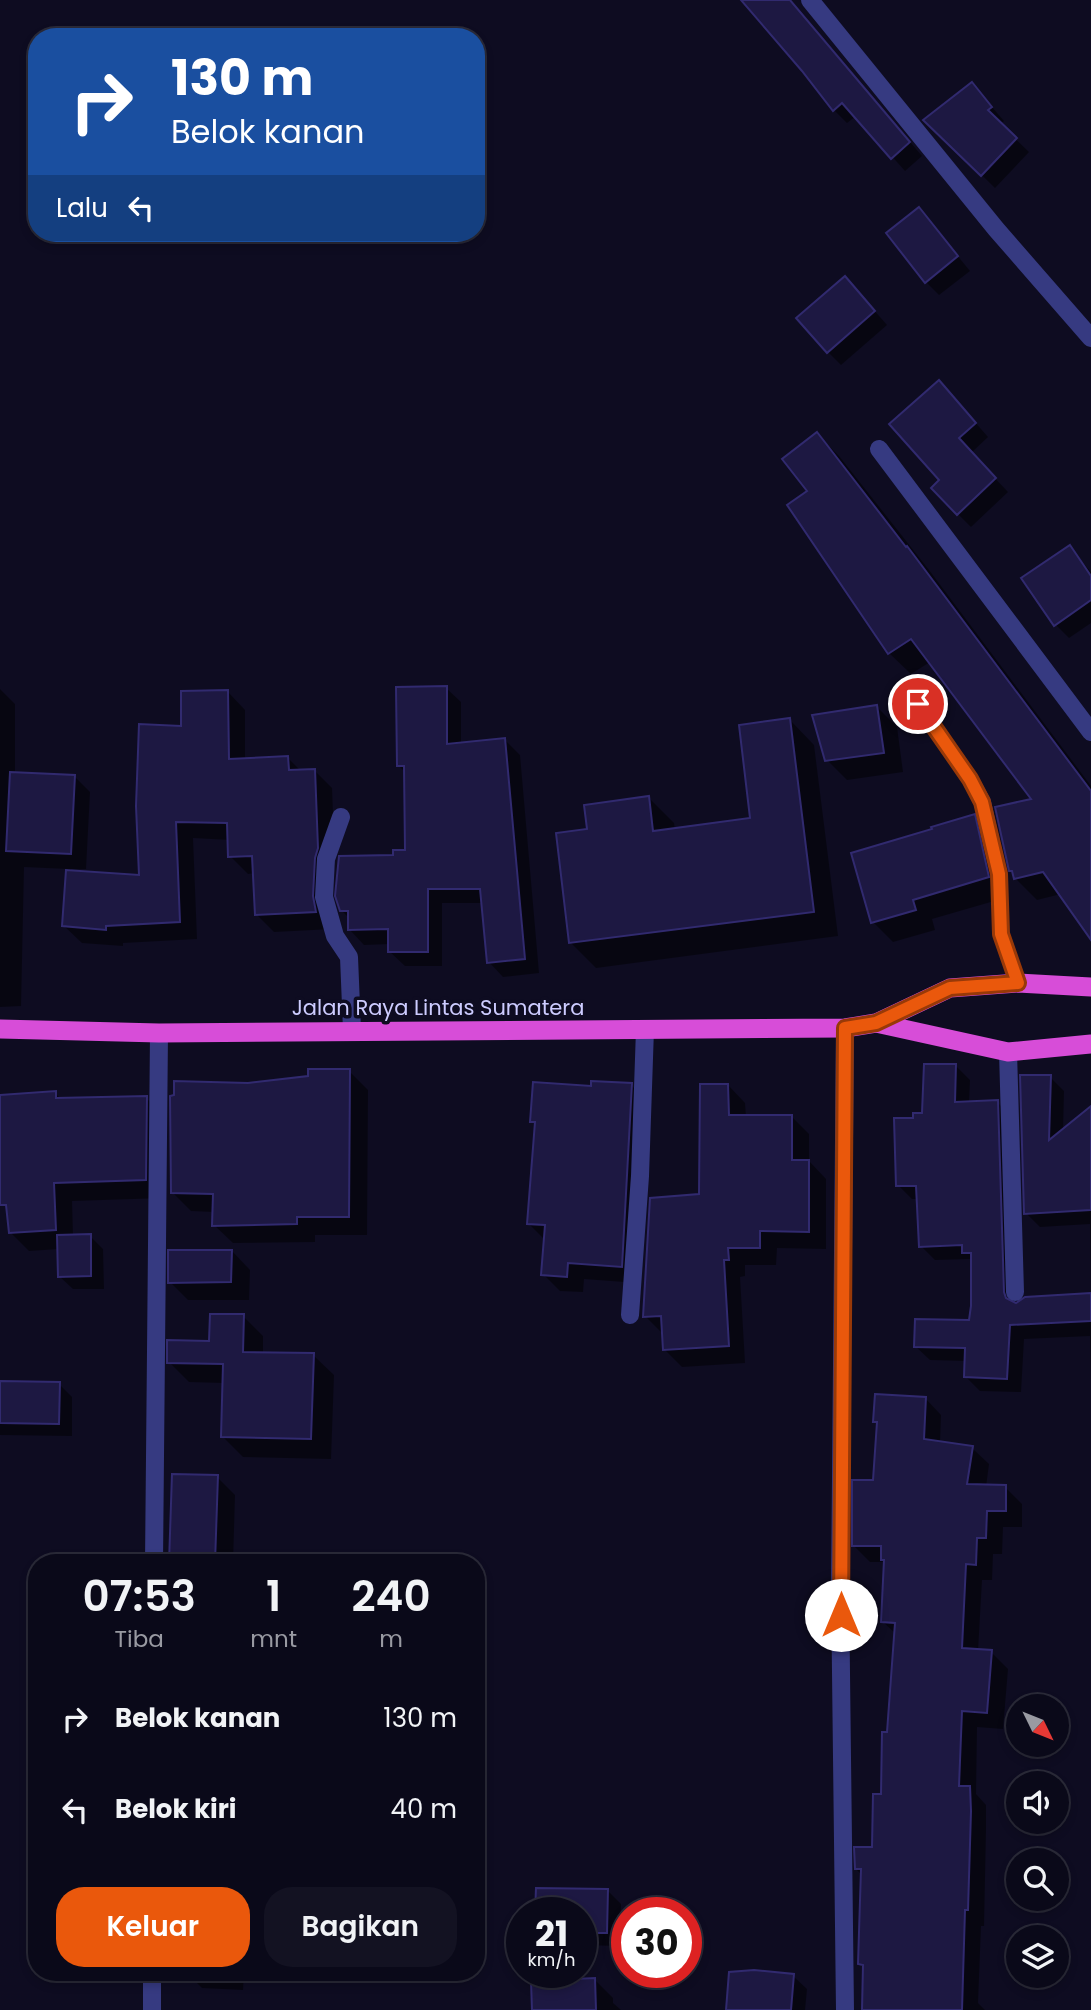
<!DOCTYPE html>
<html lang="id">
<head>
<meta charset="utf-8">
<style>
  :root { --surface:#0a0919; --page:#131222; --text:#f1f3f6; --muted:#999aa2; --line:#2a2a38; --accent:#ea580c }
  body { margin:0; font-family:Poppins,sans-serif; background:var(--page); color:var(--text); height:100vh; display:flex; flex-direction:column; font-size:26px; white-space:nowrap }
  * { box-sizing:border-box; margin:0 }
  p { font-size:23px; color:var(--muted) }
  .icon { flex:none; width:38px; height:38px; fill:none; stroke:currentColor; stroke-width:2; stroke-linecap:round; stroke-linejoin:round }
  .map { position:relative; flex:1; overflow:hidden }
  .side { position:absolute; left:28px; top:1554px; width:457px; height:427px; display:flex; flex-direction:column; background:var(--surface); border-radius:28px; box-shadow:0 4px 10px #0003,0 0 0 2px var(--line) }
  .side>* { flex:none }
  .guide { position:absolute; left:28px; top:28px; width:457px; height:214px; border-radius:28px; box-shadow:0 4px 10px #0003,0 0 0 2px var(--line); background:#1a4fa0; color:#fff; overflow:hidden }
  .needle { width:46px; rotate:133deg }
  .buttons { position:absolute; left:1006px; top:1694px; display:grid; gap:14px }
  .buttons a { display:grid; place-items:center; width:63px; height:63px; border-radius:50%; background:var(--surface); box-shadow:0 4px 10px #0003,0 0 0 2px var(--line); font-size:35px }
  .speed { position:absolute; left:506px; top:1897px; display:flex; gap:14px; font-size:35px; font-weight:700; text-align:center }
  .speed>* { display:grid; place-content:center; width:91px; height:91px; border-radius:50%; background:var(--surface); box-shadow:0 4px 10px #0003,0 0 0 2px var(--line); line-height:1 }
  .speed small { font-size:18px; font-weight:400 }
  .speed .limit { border:10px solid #d22; background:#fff; color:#111 }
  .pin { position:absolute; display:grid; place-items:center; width:60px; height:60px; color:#fff; margin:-30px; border:4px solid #fff; border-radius:50%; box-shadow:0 2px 7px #0007 }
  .me { position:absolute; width:77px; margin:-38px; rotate:0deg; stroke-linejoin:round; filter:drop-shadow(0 0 5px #0008) }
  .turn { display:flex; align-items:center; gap:24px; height:147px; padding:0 28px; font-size:32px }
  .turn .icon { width:91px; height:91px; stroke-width:2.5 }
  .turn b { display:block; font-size:49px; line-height:60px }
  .then { display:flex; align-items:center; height:66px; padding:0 28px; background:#0003; gap:14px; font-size:26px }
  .eta { display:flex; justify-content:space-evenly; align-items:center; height:119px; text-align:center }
  .eta b { font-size:42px; font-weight:600; line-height:49px }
  .primary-button { display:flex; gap:14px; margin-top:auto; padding:14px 28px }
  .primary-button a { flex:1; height:80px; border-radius:28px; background:var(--accent); color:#fff; font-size:28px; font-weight:600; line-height:80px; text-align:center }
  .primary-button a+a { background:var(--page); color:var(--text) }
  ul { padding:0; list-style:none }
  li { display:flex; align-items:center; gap:21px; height:91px; padding:0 28px }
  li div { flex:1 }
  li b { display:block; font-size:26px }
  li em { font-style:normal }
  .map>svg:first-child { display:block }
  .shadow { fill:#0007 }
  .building { fill:#1d1842; stroke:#312a6f; stroke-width:2 }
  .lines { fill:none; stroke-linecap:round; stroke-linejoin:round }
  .service { stroke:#363a81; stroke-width:16 }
  .minor { stroke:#363a81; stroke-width:18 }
  .trunk { stroke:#d74dd8; stroke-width:19 }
  .route-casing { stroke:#983908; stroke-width:18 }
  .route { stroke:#ea580c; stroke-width:12 }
  .labels { text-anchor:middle; stroke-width:7; stroke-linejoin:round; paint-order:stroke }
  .street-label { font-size:21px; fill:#cdccff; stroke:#0e0c21 }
</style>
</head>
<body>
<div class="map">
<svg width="1091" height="2010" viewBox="0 0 1091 2010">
  <rect width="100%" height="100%" fill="#0e0c21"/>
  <g class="shadow">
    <path d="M755,0h34l133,156 -17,15 -49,-55 -9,7 -13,-13z"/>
    <path d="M972,84l32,37 -4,3 29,28 -34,36 -69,-68z"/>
    <path d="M919,209l51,62 -31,24 -13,-13z"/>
    <path d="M858,292l29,33 -46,40 -13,-13z"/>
    <path d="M952,396l36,41 -17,16 37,39 -37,35 -13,-13 -17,-33z"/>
    <path d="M817,434l22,22 90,114 162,216v151l-30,-43 -24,6 -22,-22 -4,-7 23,-71 -104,-138 -19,12 -22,-21 -80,-162z"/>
    <path d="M1069,547l22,25v51l-22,15 -13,-13 -32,-46z"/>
    <path d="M446,688l15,14v42l44,-4 15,15 19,218 -36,4 -14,-15 -6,-59h-41v63h-37l-15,-14v-8l-26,1 -14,-15 -1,-12 -8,-8 54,-54 12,-4 -1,-79 -7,-7z"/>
    <path d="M0,689l15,15v70l59,2 16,16 -4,77h-15v3l69,5 43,-149 45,-36 17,18v50l43,-2 13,13h14l17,17 3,78 -3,11 1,52 -59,3 -18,-18 -1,-41 -7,1 -18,-18v-16l-37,-2 4,101 -74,4v3l-41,-3 -18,-17 4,-57 -44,-2 -3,139 -21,1z"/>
    <path d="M877,707l20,20 6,45 -56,8 -20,-20z"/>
    <path d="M790,720l24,25 24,191 -242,32 -25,-25 18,-112 60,-33 25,25 1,7 77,-10z"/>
    <path d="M974,816l20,19 14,62 -76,22 3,11 -42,12 -20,-20z"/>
    <path d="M956,1066l14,14 -1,23 28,-1 14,14 6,189 74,-10v84l-1,-43 -66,3 -3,53 -41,-1 -14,-14v-16l-36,-1 -15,-14 55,-24 2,-61 -1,-2 -36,1 -14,-14 -2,-47h-7l-14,-14 17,-65 9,-6z"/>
    <path d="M349,1071l19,19 -1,145h-52v7l-82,1 -19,-18v-13l-23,-1 -18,-18 75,-109z"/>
    <path d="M1050,1077l14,14 -1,40 28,-16v177l-1,-68 -50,3 -14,-14z"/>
    <path d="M631,1085l17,17 -10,181 -54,-4 -1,13 -23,-1 -17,-17 3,-33 -18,-18 8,-98 -4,-4 61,-34z"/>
    <path d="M728,1085l17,18 1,14h46l17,17v27l17,18v70l-49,-1 -1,17h-31v11l-5,1 5,86 -63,4 -18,-18 -1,-15 -18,-18 56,-121z"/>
    <path d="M55,1093l7,7 84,-2 19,18 -1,82 -92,3 1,35h17l13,13 1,40h-31l-14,-13v-27l-30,2 -19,-19 -10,-135z"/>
    <path d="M232,1251l18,19 -1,30h-61l-18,-18z"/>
    <path d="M243,1316l20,20v18l50,1 21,20 -3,84 -88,-2 -20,-20 1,-54 -35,-1 -20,-20 42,-20z"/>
    <path d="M0,1383l59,1 13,13v39l-72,-1z"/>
    <path d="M925,1398l16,17 -1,28 32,5 17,16 -3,23h19l17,17v23h-19l-1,27h-9l-1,26h-10l-4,71 13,1 17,17 -5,60 -26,-2 -1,67 10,11v24l-2,97h-3l-3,77 7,7h-121v-42l-4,-4 2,-89 -6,-6 18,-21 8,-52 14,-162 -13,-12 3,-60h-16l-17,-17 22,-63 3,-58 -3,-3z"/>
    <path d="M217,1477l18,18 -2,68h-62z"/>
    <path d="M608,1891l13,13 -1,42 -39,-1v-32z"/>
    <path d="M189,1972h55l-1,18 -41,-2 -13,-13z"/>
    <path d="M793,1976l14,13 -2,21h-78z"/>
    <path d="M595,1980l18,18v5l8,7h-87z"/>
  </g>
  <g class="building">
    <path d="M741,0h49l120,142 -19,17 -49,-56 -9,8 -31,-40z"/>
    <path d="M972,82l20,25 -4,3 29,28 -36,38 -58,-56z"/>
    <path d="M919,207l39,49 -33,27 -39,-50z"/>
    <path d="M845,276l30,35 -48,42 -31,-35z"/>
    <path d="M939,380l37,43 -17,15 37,40 -39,37 -26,-27 8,-8 -50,-56z"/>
    <path d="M817,432l89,115 1,-1 184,245v149l-48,-68 -29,7 -2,-8h-3l-14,-64 36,-8 -120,-160 -23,15 -101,-149 20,-14 -25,-32z"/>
    <path d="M1070,545l21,31v24l-37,26 -33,-48z"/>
    <path d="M447,686v58l58,-6 20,221 -38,4 -7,-74h-52v63h-40v-23l-40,1v-19h-8l-5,-15 4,-40 54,-1v-5h12l-1,-84h-7l-1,-79z"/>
    <path d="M228,690l1,69 59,-3 1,14 26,-1 3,79 -3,10 -2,38 3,16 -61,3 -3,-59 -24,1 -1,-34 -51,-1 4,100 -74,4v4l-44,-4 4,-56 73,5 -3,-69 3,-82 42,2v-35z"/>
    <path d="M877,705l7,48 -59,8 -13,-46z"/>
    <path d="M790,718l24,194 -245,31 -13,-110 31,-4 -3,-24 65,-9 4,35 97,-13 -11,-93z"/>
    <path d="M10,772l65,3 -4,79 -65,-3z"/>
    <path d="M975,814l14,63 -76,23 3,10 -45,13 -20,-70 81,-24 -1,-2z"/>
    <path d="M924,1064h32l-1,38 43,-2 6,192 2,6 10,5 9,-6 66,-4v28l-81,4 -3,54 -43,-2 1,-29 -51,-1 1,-28 54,1 2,-14v-53h-9v-8l-43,2 -3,-61h-20l-2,-68h19v-5h9z"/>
    <path d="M308,1069h42l-1,148h-52v7l-85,2 1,-32 -42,-1 -1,-97 4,-1v-14l74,2 60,-7z"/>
    <path d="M1020,1075h31l-2,65 42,-34v104l-67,4z"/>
    <path d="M591,1081l41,2 -10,184 -54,-4 -1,14 -26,-2 4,-50 -18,-1 8,-102h-5l3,-40 58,4z"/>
    <path d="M700,1084h28l1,31h63v45h17v72l-49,-1v17h-32l1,12h-5l5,86 -66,4 -2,-34 -18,1 7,-119 49,-4z"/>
    <path d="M56,1091v7l91,-2 -1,84 -92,3 2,47 -47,3 -3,-28h-6v-110z"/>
    <path d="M91,1234v42l-33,1 -1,-42z"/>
    <path d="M168,1250h64l-1,32 -63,1z"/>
    <path d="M210,1314h34l-1,38 71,1 -3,86 -90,-2 2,-73 -56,-1v-23l42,1z"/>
    <path d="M0,1381l60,1 -1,42 -59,-1z"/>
    <path d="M875,1394l51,3 -2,42 49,7 -6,38 39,1v26h-19l-1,27h-9l-1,27 -10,-1 -4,84 30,2 -5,63 -25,-2 -3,75h11l1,25 -3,99h-3l-3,100h-100l1,-45 -5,-1 3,-95h-6l-1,-22h18l1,-53h8l1,-62h5l8,-109 -14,-1 3,-62h-3v-14h-29v-66h21l4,-58h-4z"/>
    <path d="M172,1474l46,1 -3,88h-46z"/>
    <path d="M536,1888l72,1 -1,44h-26v-20h-46z"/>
    <path d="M754,1970l40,4 -3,36h-65l3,-38z"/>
    <path d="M595,1978l1,32h-64l-1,-29z"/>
  </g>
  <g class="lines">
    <path class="service" d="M918,704l52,75 13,23 16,72 2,60 17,49"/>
    <g class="minor">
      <path d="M810,0l186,229 95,109"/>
      <path d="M879,449l212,283"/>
      <path d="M341,817l-15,42 -2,38 11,39 14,21 3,73"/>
      <path d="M1008,1052l7,240"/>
      <path d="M630,1315l10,-139 5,-147"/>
      <path d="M154,1563l5,-530"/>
      <path d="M152,2010v-38"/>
      <path d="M845,2010l-5,-422 5,-560"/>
    </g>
    <g class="trunk">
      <path d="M876,1023l132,29 83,-8"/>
      <path d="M0,1029l159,4 686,-5 31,-5 74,-35 68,-5 73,4"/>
    </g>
  </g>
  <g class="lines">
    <defs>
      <path id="route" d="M841,1615l4,-587 31,-5 74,-35 68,-5 -17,-49 -2,-60 -17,-72 -12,-23 -52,-75"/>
    </defs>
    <use href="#route" class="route-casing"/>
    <use href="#route" class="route"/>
  </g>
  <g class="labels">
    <g class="street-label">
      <text x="438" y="1015">Jalan Raya Lintas Sumatera</text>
    </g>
  </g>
</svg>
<div class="buttons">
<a><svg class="needle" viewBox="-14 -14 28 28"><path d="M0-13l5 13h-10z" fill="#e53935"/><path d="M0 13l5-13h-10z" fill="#999aa2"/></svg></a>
<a><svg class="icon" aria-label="sound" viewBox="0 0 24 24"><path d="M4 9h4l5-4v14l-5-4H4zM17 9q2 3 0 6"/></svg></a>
<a><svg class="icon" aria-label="search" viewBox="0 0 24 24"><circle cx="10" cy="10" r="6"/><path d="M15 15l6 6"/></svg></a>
<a><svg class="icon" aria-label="layers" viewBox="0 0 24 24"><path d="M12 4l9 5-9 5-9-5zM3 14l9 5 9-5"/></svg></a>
</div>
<div class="speed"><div>21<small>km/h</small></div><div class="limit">30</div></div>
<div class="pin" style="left:918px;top:704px;background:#d93025"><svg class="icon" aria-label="arrive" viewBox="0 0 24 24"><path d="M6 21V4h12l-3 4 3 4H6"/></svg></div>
<svg class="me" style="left:841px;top:1615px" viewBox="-20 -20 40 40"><circle r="19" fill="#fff"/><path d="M0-13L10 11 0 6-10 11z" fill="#ea580c"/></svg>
<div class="guide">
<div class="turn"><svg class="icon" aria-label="right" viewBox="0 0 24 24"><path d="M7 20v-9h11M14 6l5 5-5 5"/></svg><div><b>130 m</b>Belok kanan</div></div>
<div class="then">Lalu<svg class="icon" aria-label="left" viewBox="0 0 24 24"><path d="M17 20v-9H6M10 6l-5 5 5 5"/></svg></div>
</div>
<section class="side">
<div class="eta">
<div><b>07:53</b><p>Tiba</p></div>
<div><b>1</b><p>mnt</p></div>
<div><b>240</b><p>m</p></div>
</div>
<ul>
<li><svg class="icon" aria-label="right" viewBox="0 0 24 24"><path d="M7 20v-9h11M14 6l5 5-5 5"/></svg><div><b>Belok kanan</b></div><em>130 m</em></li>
<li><svg class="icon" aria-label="left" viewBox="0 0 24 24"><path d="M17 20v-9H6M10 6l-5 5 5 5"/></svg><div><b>Belok kiri</b></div><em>40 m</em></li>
</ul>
<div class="primary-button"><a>Keluar</a><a>Bagikan</a></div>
</section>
</div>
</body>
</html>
